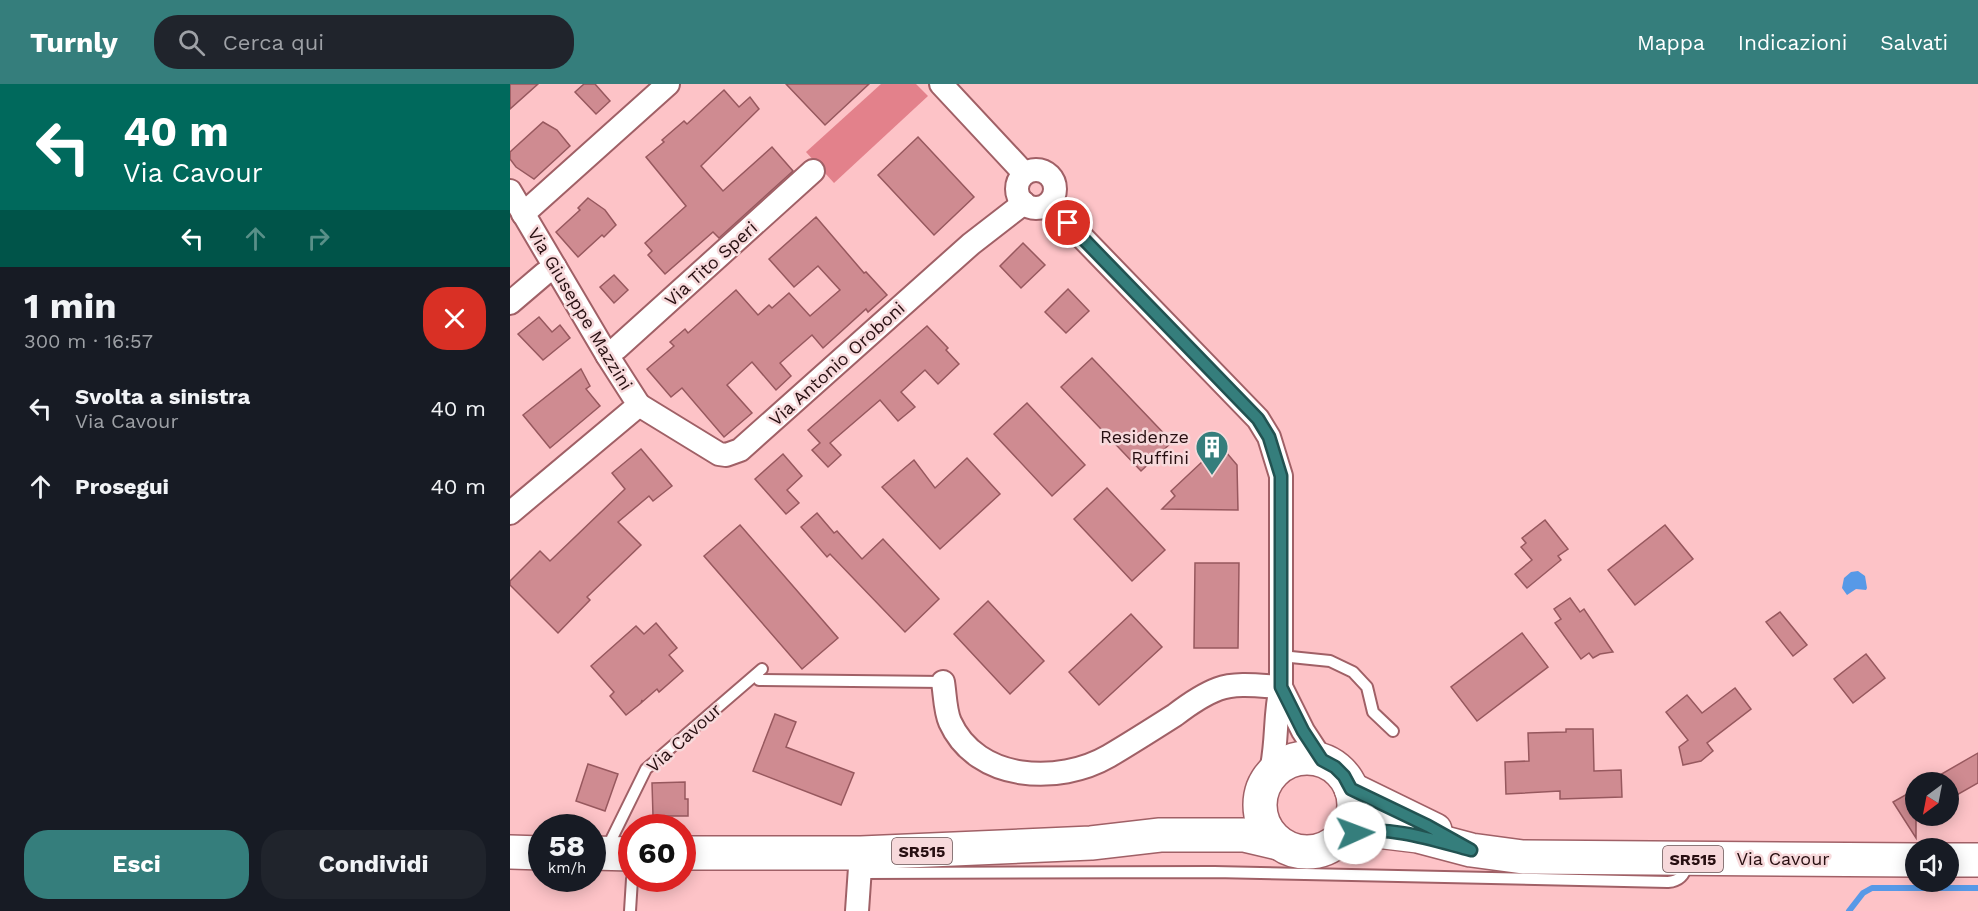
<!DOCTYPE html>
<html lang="it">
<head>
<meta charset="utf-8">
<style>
  :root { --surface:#171b24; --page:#20242c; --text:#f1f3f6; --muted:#9ea1a6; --accent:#357e7c }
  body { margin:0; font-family:"Work Sans",sans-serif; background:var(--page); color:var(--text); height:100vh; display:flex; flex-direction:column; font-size:22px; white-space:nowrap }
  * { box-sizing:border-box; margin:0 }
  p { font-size:20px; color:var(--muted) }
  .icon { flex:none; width:33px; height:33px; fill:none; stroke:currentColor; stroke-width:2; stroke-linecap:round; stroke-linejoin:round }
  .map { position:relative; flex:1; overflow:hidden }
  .side { display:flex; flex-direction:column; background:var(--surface); width:510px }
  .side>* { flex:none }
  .guide { background:#00695c; color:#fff; overflow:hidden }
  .needle { width:39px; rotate:212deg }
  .buttons { position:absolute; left:1395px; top:688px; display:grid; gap:12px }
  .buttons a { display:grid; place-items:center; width:54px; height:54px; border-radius:50%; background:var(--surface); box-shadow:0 3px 15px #0003; font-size:30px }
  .speed { position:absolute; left:18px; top:730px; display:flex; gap:12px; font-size:30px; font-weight:700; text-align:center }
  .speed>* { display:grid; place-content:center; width:78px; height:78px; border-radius:50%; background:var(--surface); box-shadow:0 3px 15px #0003; line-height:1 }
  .speed small { font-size:15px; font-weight:400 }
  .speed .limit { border:9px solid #d22; background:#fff; color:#111 }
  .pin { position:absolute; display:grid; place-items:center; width:51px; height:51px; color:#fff; margin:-26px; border:3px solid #fff; border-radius:50%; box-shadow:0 2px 6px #0007 }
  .me { position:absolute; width:66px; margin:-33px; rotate:88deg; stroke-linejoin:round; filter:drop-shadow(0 0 4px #0008) }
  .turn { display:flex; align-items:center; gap:21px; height:126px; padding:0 24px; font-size:27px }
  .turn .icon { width:78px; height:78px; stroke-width:2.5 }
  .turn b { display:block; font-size:42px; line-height:51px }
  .lanes { display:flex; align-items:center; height:57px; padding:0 24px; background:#0003; justify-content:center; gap:30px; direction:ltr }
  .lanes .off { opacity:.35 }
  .round { display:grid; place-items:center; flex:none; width:63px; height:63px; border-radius:24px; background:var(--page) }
  .headline { display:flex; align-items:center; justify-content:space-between; height:102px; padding:0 24px }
  h1 { font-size:36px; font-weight:700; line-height:45px }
  .primary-button { display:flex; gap:12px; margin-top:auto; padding:12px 24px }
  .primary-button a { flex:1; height:69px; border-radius:24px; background:var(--accent); color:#fff; font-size:24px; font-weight:700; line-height:69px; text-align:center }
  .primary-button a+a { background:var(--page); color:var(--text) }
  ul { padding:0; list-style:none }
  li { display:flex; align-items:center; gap:18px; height:78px; padding:0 24px }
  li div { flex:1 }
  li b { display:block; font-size:22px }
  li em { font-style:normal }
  header { display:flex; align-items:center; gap:36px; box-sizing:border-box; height:84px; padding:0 30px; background:var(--accent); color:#fff }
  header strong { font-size:28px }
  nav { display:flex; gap:33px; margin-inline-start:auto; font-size:21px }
  .search { width:420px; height:54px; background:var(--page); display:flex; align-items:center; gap:15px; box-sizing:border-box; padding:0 21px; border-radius:24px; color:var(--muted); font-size:22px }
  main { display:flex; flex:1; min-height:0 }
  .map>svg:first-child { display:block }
  .green { fill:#e3818b }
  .water { fill:#5799e7 }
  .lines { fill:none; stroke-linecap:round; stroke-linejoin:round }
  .stream { stroke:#5799e7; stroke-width:6 }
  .building { fill:#cf8b91; stroke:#97585e; stroke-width:1.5 }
  .service-casing { stroke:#a06066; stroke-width:14 }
  .minor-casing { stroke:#a06066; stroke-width:26 }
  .primary-casing { stroke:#a06066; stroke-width:36 }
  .service { stroke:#fff; stroke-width:10 }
  .minor { stroke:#fff; stroke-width:22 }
  .primary { stroke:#fff; stroke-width:33 }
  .route-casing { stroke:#225251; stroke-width:15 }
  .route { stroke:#357e7c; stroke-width:10 }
  .labels { text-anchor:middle; stroke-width:5; stroke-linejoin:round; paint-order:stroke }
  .shield { fill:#f7d9db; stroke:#654c4e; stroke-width:1.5 }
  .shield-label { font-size:16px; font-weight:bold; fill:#270f11 }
  .street-label { font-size:18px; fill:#270f11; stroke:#f7d9db }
  .poi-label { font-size:18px; fill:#270f11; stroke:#f7d9db; text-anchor:end }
</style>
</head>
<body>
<header>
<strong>Turnly</strong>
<div class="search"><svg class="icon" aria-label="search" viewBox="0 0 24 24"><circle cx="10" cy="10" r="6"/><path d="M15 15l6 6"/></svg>Cerca qui</div>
<nav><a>Mappa</a><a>Indicazioni</a><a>Salvati</a></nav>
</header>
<main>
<section class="side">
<div class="guide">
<div class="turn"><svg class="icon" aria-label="left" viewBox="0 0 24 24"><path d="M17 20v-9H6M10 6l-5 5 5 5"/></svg><div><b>40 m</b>Via Cavour</div></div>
<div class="lanes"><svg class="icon" aria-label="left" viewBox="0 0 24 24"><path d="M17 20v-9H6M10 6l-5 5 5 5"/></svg><svg class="icon off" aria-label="ahead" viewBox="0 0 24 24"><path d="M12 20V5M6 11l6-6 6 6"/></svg><svg class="icon off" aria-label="right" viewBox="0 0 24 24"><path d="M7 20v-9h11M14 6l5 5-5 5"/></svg></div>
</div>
<div class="headline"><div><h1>1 min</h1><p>300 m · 16:57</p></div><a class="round" style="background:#d93025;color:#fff"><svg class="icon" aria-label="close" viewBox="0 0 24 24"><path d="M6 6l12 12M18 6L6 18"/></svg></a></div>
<ul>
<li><svg class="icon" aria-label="left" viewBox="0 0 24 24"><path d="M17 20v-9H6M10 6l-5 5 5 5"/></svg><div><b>Svolta a sinistra</b><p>Via Cavour</p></div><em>40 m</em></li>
<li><svg class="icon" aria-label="ahead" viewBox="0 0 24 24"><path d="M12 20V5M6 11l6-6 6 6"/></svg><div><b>Prosegui</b></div><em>40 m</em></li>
</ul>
<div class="primary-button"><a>Esci</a><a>Condividi</a></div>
</section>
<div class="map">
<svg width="1468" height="827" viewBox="0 0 1468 827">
  <rect width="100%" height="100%" fill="#fdc3c7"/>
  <path class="green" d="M371,0h35l12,12 -94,87 -28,-31z"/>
  <path class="water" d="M1348,487l7,5 2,12 -1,2 -10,-1 -9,6 -5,-7 2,-10 7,-6z"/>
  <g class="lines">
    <path class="stream" d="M1339,827l14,-18 9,-5h106"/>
  </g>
  <g class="building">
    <path d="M0,0h28l-28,25z"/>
    <path d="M74,0h11l15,17 -14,13 -21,-22z"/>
    <path d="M276,0h83l-44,41z"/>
    <path d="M214,6l15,17 11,-10 9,12 -58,57 22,25 49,-44 21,24 -74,67 -6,-6 -48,42 -17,-19 4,-4 -7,-8 41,-37 -40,-49 18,-15 -2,-2 22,-19 3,3z"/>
    <path d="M33,38l14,8 13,16 -36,33 -18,-12 -6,-8v-7z"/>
    <path d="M408,53l56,60 -40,38 -56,-60z"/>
    <path d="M78,114l17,12 11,15 -12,12 -2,-2 -24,22 -22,-25 24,-22 -2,-2z"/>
    <path d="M306,133l48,56 2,-1 21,23 -19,17 -2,-3 -43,39 -11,-13 -32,28 11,13 -15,14 -24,-28 -25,23 25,28 -28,24 -42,-49 -11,9 -24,-28 27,-23 -4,-4 15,-13 3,4 48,-43 22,25 11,-10 3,3 17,-15 21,23 30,-26 -22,-24 -24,21 -25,-28z"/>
    <path d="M513,159l22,22 -24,23 -21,-22z"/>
    <path d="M104,191l14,15 -14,13 -14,-16z"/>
    <path d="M558,205l21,22 -23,22 -21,-21z"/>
    <path d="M29,233l13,15 8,-7 10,13 -27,22 -25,-26z"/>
    <path d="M417,242l21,22 -2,2 13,14 -21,20 -13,-14 -24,22 14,15 -17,14 -18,-21 -50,43 11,12 -13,12 -16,-17 8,-7 -12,-13z"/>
    <path d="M582,274l80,84 -31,29 -80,-84z"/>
    <path d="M71,285l9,17 -4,3 14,17 -50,42 -27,-33z"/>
    <path d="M517,319l58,62 -33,31 -58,-62z"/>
    <path d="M710,361l17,20 1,45 -76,-1 13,-13 -4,-5z"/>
    <path d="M131,365l31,37 -19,15 -4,-5 -31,26 23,23 -54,52 3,3 -32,33 -48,-48v-4l30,-30 10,10 75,-72 -13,-16z"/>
    <path d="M273,370l19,22 -15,14 12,13 -13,11 -31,-35z"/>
    <path d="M457,374l33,36 -60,55 -58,-62 32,-27 21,28z"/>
    <path d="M597,404l58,62 -33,31 -58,-62z"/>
    <path d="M307,429l17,20 3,-2 25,28 21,-20 56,60 -34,33 -75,-78 -3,3 -26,-30z"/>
    <path d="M1035,436l23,29 -10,7 3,4 -34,28 -12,-14 17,-14 -11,-13 5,-4 -4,-5z"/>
    <path d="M230,441l98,113 -36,31 -98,-113z"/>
    <path d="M1155,441l28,34 -58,46 -27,-35z"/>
    <path d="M685,479h44l-1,85h-44z"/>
    <path d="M1060,514l10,14 4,-3 29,43 -13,2 -7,4 -4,-5 -8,6 -26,-36 6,-4 -7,-10z"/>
    <path d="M478,517l56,60 -34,33 -56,-60z"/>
    <path d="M1270,528l27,33 -14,11 -27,-34z"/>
    <path d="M621,530l31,33 -63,58 -30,-33z"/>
    <path d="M146,539l21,25 -8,7 14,16 -24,21 -2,-3 -15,13v-2l-1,3 -15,12 -16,-19 4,-4 -23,-26 45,-40 8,8z"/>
    <path d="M1012,549l26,34 -71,54 -26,-34z"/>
    <path d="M1356,570l19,24 -32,25 -19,-24z"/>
    <path d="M1225,604l16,21 -44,34 6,8 -12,10 -18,4 -4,-18 9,-7 -22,-28 21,-17 15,18z"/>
    <path d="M265,630l21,8 -10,25 68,26 -13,32 -88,-34z"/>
    <path d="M1056,645h27l1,42 27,-1 1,27 -62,2v-8l-54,3 -1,-32 24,-1 -1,-28 38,-1z"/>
    <path d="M1468,669v30l-30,17v-17h-22z"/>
    <path d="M78,680l30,10 -13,37 -29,-10z"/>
    <path d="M175,698v17h3v17h-35l-1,-33z"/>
    <path d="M1406,705v49l-23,-36z"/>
  </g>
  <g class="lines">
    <defs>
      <g id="service">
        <path d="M771,572l49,5 23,11 14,15 6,25 20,19"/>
        <path d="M249,596l184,2"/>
        <path d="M102,766v-12l34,-69 116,-100"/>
        <path d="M351,789l353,-1 454,10c12,-1 17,-7 19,-18"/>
        <path d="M120,827l2,-32"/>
      </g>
      <g id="minor">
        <path d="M431,0l83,89"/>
        <circle cx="526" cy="105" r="19"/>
        <path d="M0,107l97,164 32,50 -129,108"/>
        <path d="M539,119l209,216 11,18 12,39v211c-7,29 -3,59 -11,88"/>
        <path d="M13,130l145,-130"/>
        <path d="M0,219l34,-29 11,-7"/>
        <path d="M97,271l10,-7 196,-177"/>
        <path d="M129,321l80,49 7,1 14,-5 231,-206 53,-41"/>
        <path d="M433,598c2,12 2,29 7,40 27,60 109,63 159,34 22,-13 44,-27 66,-41 13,-10 27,-20 43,-26 18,-7 44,-3 63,-2"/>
        <path d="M771,603l22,44 19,29"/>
        <path d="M347,827l4,-58"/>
      </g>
      <g id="primary">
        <circle cx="797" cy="721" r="47"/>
        <path d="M841,705l84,41"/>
        <path d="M832,752l26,-6 50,6 53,14 52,7 393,3"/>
        <path d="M0,768l32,1"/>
        <path d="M82,769l40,1"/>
        <path d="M172,769h179l230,-10 69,-8h84l34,8"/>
        <path d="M1438,776h30"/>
      </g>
    </defs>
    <use href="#service" class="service-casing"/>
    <use href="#minor" class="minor-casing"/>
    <use href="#primary" class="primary-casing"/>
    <use href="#service" class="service"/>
    <use href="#minor" class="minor"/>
    <use href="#primary" class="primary"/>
  </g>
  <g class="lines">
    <defs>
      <path id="route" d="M558,139l190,196 11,18 12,39v211l22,44 19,29 13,7 9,9 7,13 77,37 43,24c-35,-9 -80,-25 -116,-17"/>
    </defs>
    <use href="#route" class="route-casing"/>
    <use href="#route" class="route"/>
  </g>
  <defs>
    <symbol id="building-pin" viewBox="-11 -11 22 30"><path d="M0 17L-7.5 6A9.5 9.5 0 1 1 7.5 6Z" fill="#357e7c" stroke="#f7d9db"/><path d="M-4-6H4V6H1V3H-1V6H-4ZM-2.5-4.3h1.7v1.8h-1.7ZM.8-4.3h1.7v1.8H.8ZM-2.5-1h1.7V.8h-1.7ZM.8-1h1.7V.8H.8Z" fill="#fff"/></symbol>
  </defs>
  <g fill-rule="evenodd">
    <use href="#building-pin" x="683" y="344" width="38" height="52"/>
  </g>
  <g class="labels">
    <g class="shield">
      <rect x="382" y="754" width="60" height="26" rx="4.5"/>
      <rect x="1153" y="762" width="60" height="26" rx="4.5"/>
    </g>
    <g class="shield-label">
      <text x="412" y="773">SR515</text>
      <text x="1183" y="781">SR515</text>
    </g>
    <g class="street-label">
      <text transform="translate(201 180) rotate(-42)" y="6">Via Tito Speri</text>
      <text transform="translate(70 225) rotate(59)" y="6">Via Giuseppe Mazzini</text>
      <text transform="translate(327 280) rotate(-42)" y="6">Via Antonio Oroboni</text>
      <text transform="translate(174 654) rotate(-42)" y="6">Via Cavour</text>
      <text x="1273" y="781">Via Cavour</text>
    </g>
    <g class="poi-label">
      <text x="679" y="359">Residenze<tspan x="679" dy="21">Ruffini</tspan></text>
    </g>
  </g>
</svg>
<div class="buttons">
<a><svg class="needle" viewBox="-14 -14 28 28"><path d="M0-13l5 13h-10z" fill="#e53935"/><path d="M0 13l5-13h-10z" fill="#9ea1a6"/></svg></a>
<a><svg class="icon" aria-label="sound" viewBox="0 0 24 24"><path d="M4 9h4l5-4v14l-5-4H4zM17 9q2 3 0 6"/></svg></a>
</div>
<div class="speed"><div>58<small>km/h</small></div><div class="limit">60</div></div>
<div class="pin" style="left:558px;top:139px;background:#d93025"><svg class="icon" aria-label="arrive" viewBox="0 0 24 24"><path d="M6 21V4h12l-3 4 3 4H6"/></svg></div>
<svg class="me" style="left:845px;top:749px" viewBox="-20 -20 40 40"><circle r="19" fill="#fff"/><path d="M0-13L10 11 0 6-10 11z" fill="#357e7c"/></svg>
</div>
</main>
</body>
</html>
